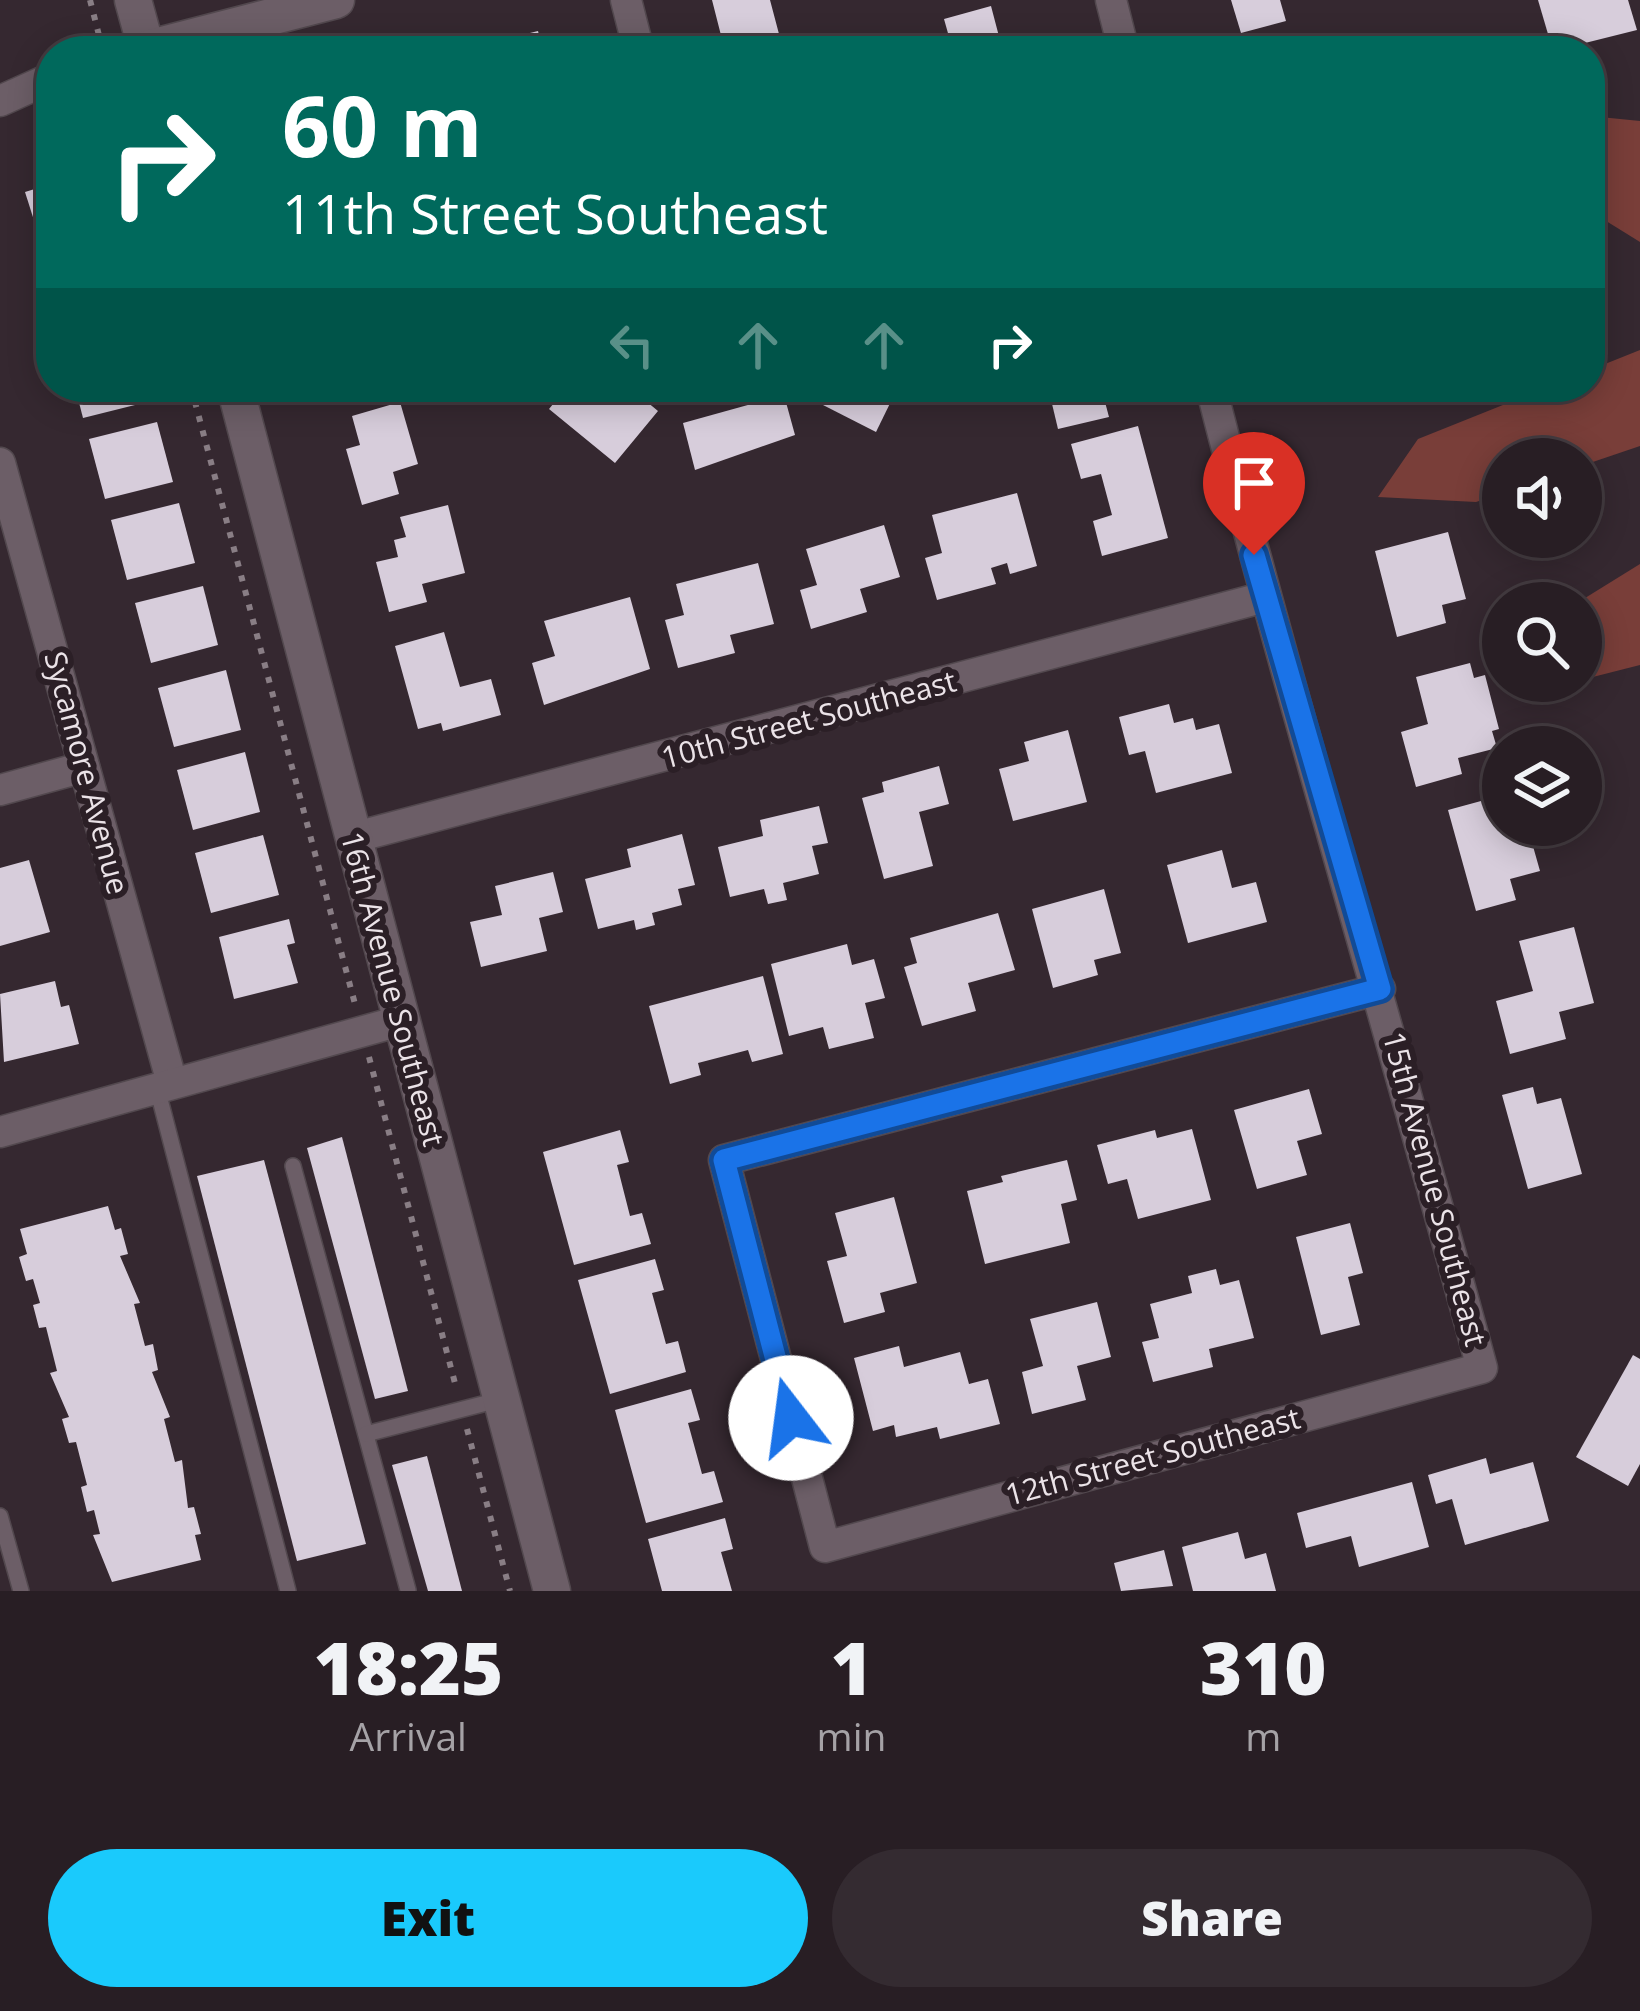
<!DOCTYPE html>
<html lang="en">
<head>
<meta charset="utf-8">
<style>
  :root { --surface:#281e24; --page:#342b31; --text:#f1f3f6; --muted:#a5a2a6; --line:#443c41; --accent:#1acafc }
  body { margin:0; font-family:"Open Sans",sans-serif; background:var(--page); color:var(--text); height:100vh; display:flex; flex-direction:column; font-size:45px; white-space:nowrap }
  * { box-sizing:border-box; margin:0 }
  p { font-size:39px; color:var(--muted) }
  .icon { flex:none; width:66px; height:66px; fill:none; stroke:currentColor; stroke-width:2; stroke-linecap:round; stroke-linejoin:round }
  .map { position:relative; height:1591px; overflow:hidden }
  .details { display:flex; flex-direction:column; background:var(--surface); flex:1 }
  .details>* { flex:none }
  .guide { position:absolute; left:36px; top:36px; width:1569px; height:366px; border-radius:48px; box-shadow:0 6px 30px #0003,0 0 0 3px var(--line); background:#00695c; color:#fff; overflow:hidden }
  .controls { position:absolute; left:1482px; top:438px; display:grid; gap:24px }
  .controls a { display:grid; place-items:center; width:120px; height:120px; border-radius:50%; background:var(--surface); box-shadow:0 6px 30px #0003,0 0 0 3px var(--line); font-size:60px }
  .pin { position:absolute; display:grid; place-items:center; width:102px; height:102px; color:#fff; margin:-123px -51px; border-radius:50% 50% 50% 0; rotate:-45deg; box-shadow:0 0 12px #0007 }
  .pin .icon { rotate:45deg }
  .me { position:absolute; width:132px; margin:-66px; rotate:345deg; stroke-linejoin:round; filter:drop-shadow(0 0 9px #0008) }
  .turn { display:flex; align-items:center; gap:42px; height:252px; padding:0 48px; font-size:54px }
  .turn .icon { width:156px; height:156px; stroke-width:2.5 }
  .turn b { display:block; font-size:84px; line-height:102px }
  .lanes { display:flex; align-items:center; height:114px; padding:0 48px; background:#0003; justify-content:center; gap:60px; direction:ltr }
  .lanes .off { opacity:.35 }
  .eta { display:flex; justify-content:space-evenly; align-items:center; height:204px; text-align:center }
  .eta b { font-size:72px; font-weight:800; line-height:84px }
  .cta { display:flex; gap:24px; margin-top:auto; padding:24px 48px }
  .cta a { flex:1; height:138px; border-radius:72px; background:var(--accent); color:#111; font-size:48px; font-weight:800; line-height:138px; text-align:center }
  .cta a+a { background:var(--page); color:var(--text) }
  .map>svg:first-child { display:block }
  .green { fill:#793e39 }
  .building { fill:#d7cddb }
  .lines { fill:none; stroke-linecap:round; stroke-linejoin:round }
  .service-casing { stroke:#52484e; stroke-width:18 }
  .minor-casing { stroke:#52484e; stroke-width:33 }
  .tertiary-casing { stroke:#52484e; stroke-width:39 }
  .path { stroke:#897e85; stroke-width:6; stroke-dasharray:6 9; stroke-linecap:butt }
  .service { stroke:#6c5e67; stroke-width:15 }
  .minor { stroke:#6c5e67; stroke-width:30 }
  .tertiary { stroke:#6c5e67; stroke-width:36 }
  .route-casing { stroke:#114b97; stroke-width:30 }
  .route { stroke:#1a73e8; stroke-width:21 }
  .labels { text-anchor:middle; stroke-width:12; stroke-linejoin:round; paint-order:stroke }
  .street-label { font-size:30px; fill:#ebe3e8; stroke:#2b1f26 }
</style>
</head>
<body>
<div class="map">
<svg width="1640" height="1591" viewBox="0 0 1640 1591">
  <rect width="100%" height="100%" fill="#352830"/>
  <g class="green">
    <path d="M1590,116l50,5v121l-50,-31z"/>
    <path d="M1640,350v96l-59,20v-7h-78v34l-27,9 -98,-5 40,-58 130,-52h42v-17z"/>
    <path d="M1640,564v101l-59,15 -4,-77z"/>
  </g>
  <g class="building">
    <path d="M712,0h58l9,34 -23,6 2,11h-33z"/>
    <path d="M1231,0h49l6,21 -45,12z"/>
    <path d="M1538,0h90l9,30 -84,21z"/>
    <path d="M991,6l10,38 30,-8 4,15h-82l-9,-32z"/>
    <path d="M538,31l5,20h-76l-1,-2z"/>
    <path d="M51,184v66l-7,2 -19,-60z"/>
    <path d="M75,387h73l3,14 -68,17z"/>
    <path d="M567,387h35l13,11 14,-11 29,24 -43,52 -66,-54z"/>
    <path d="M832,387h66l-22,45 -53,-27z"/>
    <path d="M1048,387h53l8,30 -51,12z"/>
    <path d="M784,395l11,40 -100,35 -12,-47z"/>
    <path d="M400,402l18,62 -25,8 6,22 -37,11 -16,-56 14,-4 -8,-29z"/>
    <path d="M157,422l16,60 -68,17 -16,-60z"/>
    <path d="M1138,426l30,112 -66,18 -9,-35 19,-6 -11,-41 -20,5 -10,-35z"/>
    <path d="M1017,493l20,73 -27,8 -3,-11 -16,5 5,16 -59,16 -12,-42 17,-5 -10,-38z"/>
    <path d="M179,503l16,60 -68,17 -16,-60z"/>
    <path d="M448,505l17,68 -43,11 5,18 -38,10 -13,-50 22,-5 -4,-17 12,-3 -6,-20z"/>
    <path d="M884,525l16,52 -40,12 7,23 -56,17 -11,-39 17,-5 -11,-36z"/>
    <path d="M1448,532l18,67 -24,6 4,18 -49,14 -22,-86z"/>
    <path d="M758,563l16,61 -44,11 5,18 -57,15 -13,-48 19,-5 -8,-31z"/>
    <path d="M203,586l15,59 -67,18 -16,-60z"/>
    <path d="M630,597l20,72 -106,36 -12,-42 23,-7 -11,-35z"/>
    <path d="M444,632l16,55 31,-8 10,36 -58,16 -2,-8 -23,6 -23,-83z"/>
    <path d="M1470,663l4,15 11,-3 14,54 -7,2 5,17 -39,10 4,16 -46,13 -15,-55 27,-8 -12,-47z"/>
    <path d="M226,670l15,60 -67,17 -16,-59z"/>
    <path d="M1169,704l5,19 19,-5 3,12 23,-6 13,49 -76,20 -11,-42 -16,4 -10,-38z"/>
    <path d="M1068,730l19,72 -74,19 -14,-52 30,-8 -5,-19z"/>
    <path d="M245,752l15,60 -67,18 -16,-60z"/>
    <path d="M939,766l10,38 -30,8 14,54 -49,13 -22,-81 22,-6 -2,-10z"/>
    <path d="M1503,795v30h24l13,46 -30,8 6,21 -40,11 -28,-101z"/>
    <path d="M819,806l9,37 -16,3 7,28 -36,9 4,17 -19,4 -4,-15 -34,8 -12,-50 45,-11 -3,-16z"/>
    <path d="M682,834l13,51 -17,4 4,16 -30,8 3,12 -19,5 -2,-10 -36,9 -13,-50 46,-12 -4,-18z"/>
    <path d="M263,835l16,60 -68,18 -16,-60z"/>
    <path d="M1222,850l10,38 24,-6 11,40 -79,21 -21,-78z"/>
    <path d="M29,860l21,72 -50,14v-78z"/>
    <path d="M553,872l10,40 -24,6 8,33 -66,16 -11,-45 32,-7 -7,-29z"/>
    <path d="M1104,889l17,64 -27,7 4,15 -45,13 -21,-79z"/>
    <path d="M998,913l17,57 -47,13 8,28 -54,15 -18,-59 13,-4 -7,-25z"/>
    <path d="M289,919l6,24 -8,2 11,38 -64,16 -15,-62z"/>
    <path d="M1574,927l20,76 -35,9 7,27 -56,15 -14,-53 37,-10 -14,-50z"/>
    <path d="M847,944l5,21 22,-6 11,39 -20,5 9,35 -45,11 -6,-22 -34,9 -18,-72z"/>
    <path d="M763,976l20,78 -31,8 -4,-12 -50,13 3,12 -31,9 -21,-78z"/>
    <path d="M55,981l6,26 8,-2 10,39 -75,18 -4,-68z"/>
    <path d="M1533,1087l4,17 24,-6 21,76 -54,15 -26,-94z"/>
    <path d="M1309,1089l13,45 -25,7 10,34 -50,14 -23,-79z"/>
    <path d="M1192,1129l19,71 -73,19 -11,-40 -19,5 -11,-39 58,-15 2,8z"/>
    <path d="M620,1130l9,32 -12,3 13,51 12,-3 9,31 -77,21 -31,-113z"/>
    <path d="M342,1137l66,254 -33,8 -68,-251z"/>
    <path d="M264,1160l102,384 -69,17 -100,-385z"/>
    <path d="M1067,1160l10,40 -16,4 9,39 -85,21 -18,-73 36,-9 -2,-6z"/>
    <path d="M894,1197l23,86 -37,10 5,19 -41,11 -17,-62 20,-5 -12,-43z"/>
    <path d="M108,1206l7,24 6,-2 7,26 -8,2 20,47 -6,1 11,42 8,-2 5,26 -6,2 18,45 -6,2 11,43 7,-2 6,48 6,-1 7,27 -6,1 6,25 -89,22 -19,-47 7,-1 -6,-24 -7,2 -6,-25 6,-2 -11,-43 -7,1 -7,-24 7,-2 -19,-44 7,-2 -11,-44 -7,1 -6,-23 7,-2 -7,-24 -7,2 -7,-24 8,-3 -7,-25z"/>
    <path d="M1350,1223l13,50 -15,4 12,48 -39,10 -25,-98z"/>
    <path d="M655,1259l9,31 -12,3 14,51 12,-3 8,31 -76,22 -32,-114z"/>
    <path d="M1216,1269l4,16 19,-5 15,58 -45,11 4,18 -60,15 -11,-40 17,-4 -9,-34 42,-11 -4,-17z"/>
    <path d="M1097,1302l14,55 -34,9 9,34 -54,14 -10,-42 21,-6 -13,-47z"/>
    <path d="M899,1346l5,21 56,-15 9,32 19,-5 12,45 -60,15 -3,-12 -41,10 -2,-12 -21,6 -19,-73z"/>
    <path d="M1633,1355l7,4v105l-12,22 -52,-29z"/>
    <path d="M691,1389l9,31 -12,3 14,51 12,-3 9,31 -77,21 -31,-113z"/>
    <path d="M427,1456l35,135h-34l-36,-126z"/>
    <path d="M1486,1458l4,16 43,-12 16,59 -84,24 -13,-46 -16,5 -8,-29z"/>
    <path d="M1412,1482l17,65 -70,20 -8,-31 -45,12 -9,-35z"/>
    <path d="M725,1518l8,31 -12,3 11,39h-70l-14,-52z"/>
    <path d="M1238,1532l7,27 21,-6 10,38h-83l-11,-44z"/>
    <path d="M1164,1550l9,36 -52,5 -7,-28z"/>
  </g>
  <g class="lines">
    <defs>
      <g id="service">
        <path d="M157,1088l131,503"/>
        <path d="M293,1166l115,424"/>
        <path d="M366,1434l136,-35"/>
        <path d="M0,1516l21,75"/>
      </g>
      <g id="minor">
        <path d="M626,0l13,51"/>
        <path d="M1111,0l13,51"/>
        <path d="M0,101l51,-23"/>
        <path d="M1211,387c84,329 182,653 271,981l-657,179 -101,-387 656,-171"/>
        <path d="M0,463l172,620"/>
        <path d="M0,790l84,-23"/>
        <path d="M352,838l913,-241"/>
        <path d="M0,1132l400,-111"/>
      </g>
      <g id="tertiary">
        <path d="M133,0l14,51"/>
        <path d="M147,49l189,-49"/>
        <path d="M235,387l317,1204"/>
      </g>
    </defs>
    <use href="#service" class="service-casing"/>
    <use href="#minor" class="minor-casing"/>
    <use href="#tertiary" class="tertiary-casing"/>
    <g class="path">
      <path d="M90,0l13,51"/>
      <path d="M191,387l164,617"/>
      <path d="M369,1057l87,330"/>
      <path d="M467,1429l43,162"/>
    </g>
    <use href="#service" class="service"/>
    <use href="#minor" class="minor"/>
    <use href="#tertiary" class="tertiary"/>
  </g>
  <g class="lines">
    <defs>
      <path id="route" d="M791,1418l-67,-258 656,-171 -126,-434"/>
    </defs>
    <use href="#route" class="route-casing"/>
    <use href="#route" class="route"/>
  </g>
  <g class="labels">
    <g class="street-label">
      <text transform="translate(809 720) rotate(-15)" y="10">10th Street Southeast</text>
      <text transform="translate(86 773) rotate(75)" y="10">Sycamore Avenue</text>
      <text transform="translate(392 989) rotate(75)" y="10">16th Avenue Southeast</text>
      <text transform="translate(1434 1189) rotate(75)" y="10">15th Avenue Southeast</text>
      <text transform="translate(1153 1457) rotate(-15)" y="10">12th Street Southeast</text>
    </g>
  </g>
</svg>
<div class="controls">
<a><svg class="icon" aria-label="sound" viewBox="0 0 24 24"><path d="M4 9h4l5-4v14l-5-4H4zM17 9q2 3 0 6"/></svg></a>
<a><svg class="icon" aria-label="search" viewBox="0 0 24 24"><circle cx="10" cy="10" r="6"/><path d="M15 15l6 6"/></svg></a>
<a><svg class="icon" aria-label="layers" viewBox="0 0 24 24"><path d="M12 4l9 5-9 5-9-5zM3 14l9 5 9-5"/></svg></a>
</div>
<div class="pin" style="left:1254px;top:555px;background:#d93025"><svg class="icon" aria-label="arrive" viewBox="0 0 24 24"><path d="M6 21V4h12l-3 4 3 4H6"/></svg></div>
<svg class="me" style="left:791px;top:1418px" viewBox="-20 -20 40 40"><circle r="19" fill="#fff"/><path d="M0-13L10 11 0 6-10 11z" fill="#1a73e8"/></svg>
<div class="guide">
<div class="turn"><svg class="icon" aria-label="right" viewBox="0 0 24 24"><path d="M7 20v-9h11M14 6l5 5-5 5"/></svg><div><b>60 m</b>11th Street Southeast</div></div>
<div class="lanes"><svg class="icon off" aria-label="left" viewBox="0 0 24 24"><path d="M17 20v-9H6M10 6l-5 5 5 5"/></svg><svg class="icon off" aria-label="ahead" viewBox="0 0 24 24"><path d="M12 20V5M6 11l6-6 6 6"/></svg><svg class="icon off" aria-label="ahead" viewBox="0 0 24 24"><path d="M12 20V5M6 11l6-6 6 6"/></svg><svg class="icon" aria-label="right" viewBox="0 0 24 24"><path d="M7 20v-9h11M14 6l5 5-5 5"/></svg></div>
</div>
</div>
<section class="details">
<div class="eta">
<div><b>18:25</b><p>Arrival</p></div>
<div><b>1</b><p>min</p></div>
<div><b>310</b><p>m</p></div>
</div>
<div class="cta"><a>Exit</a><a>Share</a></div>
</section>
</body>
</html>
